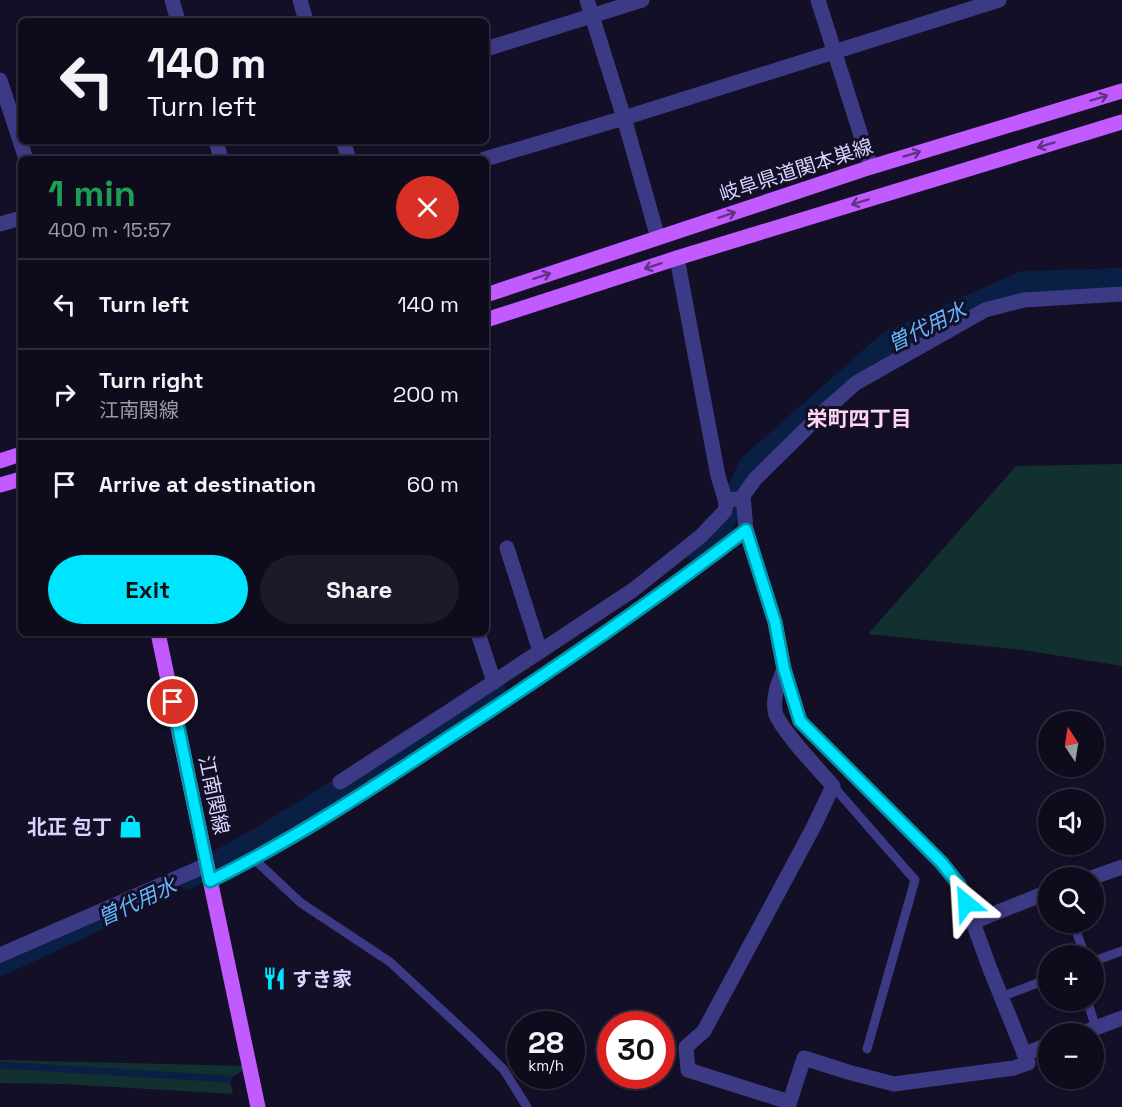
<!DOCTYPE html>
<html lang="en">
<head>
<meta charset="utf-8">
<style>
  :root { --surface:#0e0b1c; --page:#1c1929; --text:#f1f3f6; --muted:#9b9ba3; --line:#2e2b3b; --accent:#00e5ff }
  body { margin:0; font-family:"Space Grotesk","Noto Sans JP",sans-serif; background:var(--page); color:var(--text); height:100vh; display:flex; flex-direction:column; font-size:22px; white-space:nowrap }
  * { box-sizing:border-box; margin:0 }
  p { font-size:20px; color:var(--muted) }
  .icon { flex:none; width:33px; height:33px; fill:none; stroke:currentColor; stroke-width:2; stroke-linecap:round; stroke-linejoin:round }
  .map { position:relative; flex:1; overflow:hidden }
  .panel { position:absolute; left:18px; top:156px; width:471px; height:480px; display:flex; flex-direction:column; background:var(--surface); border-radius:9px; box-shadow:0 2px 4px #0004,0 0 0 2px var(--line) }
  .panel>* { flex:none }
  .guide { position:absolute; left:18px; top:18px; width:471px; height:126px; border-radius:9px; box-shadow:0 2px 4px #0004,0 0 0 2px var(--line); background:#0e0b1c; color:var(--text); overflow:hidden }
  .needle { width:39px; rotate:348deg }
  .buttons { position:absolute; left:1038px; top:711px; display:grid; gap:12px }
  .buttons a { display:grid; place-items:center; width:66px; height:66px; border-radius:50%; background:var(--surface); box-shadow:0 2px 4px #0004,0 0 0 2px var(--line); font-size:30px }
  .speed { position:absolute; left:507px; top:1011px; display:flex; gap:12px; font-size:30px; font-weight:700; text-align:center }
  .speed>* { display:grid; place-content:center; width:78px; height:78px; border-radius:50%; background:var(--surface); box-shadow:0 2px 4px #0004,0 0 0 2px var(--line); line-height:1 }
  .speed small { font-size:15px; font-weight:400 }
  .speed .limit { border:9px solid #d22; background:#fff; color:#111 }
  .pin { position:absolute; display:grid; place-items:center; width:51px; height:51px; color:#fff; margin:-26px; border:3px solid #fff; border-radius:50%; box-shadow:0 2px 6px #0007 }
  .me { position:absolute; width:66px; margin:-33px; rotate:333deg; stroke-linejoin:round; filter:drop-shadow(0 0 4px #0008) }
  .turn { display:flex; align-items:center; gap:21px; height:126px; padding:0 30px; font-size:27px }
  .turn .icon { width:78px; height:78px; stroke-width:2.5 }
  .turn b { display:block; font-size:42px; line-height:51px }
  .round { display:grid; place-items:center; flex:none; width:63px; height:63px; border-radius:32px; background:var(--page) }
  .headline { display:flex; align-items:center; justify-content:space-between; height:102px; padding:0 30px }
  h1 { font-size:36px; font-weight:700; line-height:45px; color:#1e9e55 }
  .primary-button { display:flex; gap:12px; margin-top:auto; padding:12px 30px }
  .primary-button a { flex:1; height:69px; border-radius:36px; background:var(--accent); color:#111; font-size:24px; font-weight:700; line-height:69px; text-align:center }
  .primary-button a+a { background:var(--page); color:var(--text) }
  ul { padding:0; list-style:none }
  li { display:flex; align-items:center; gap:18px; height:90px; padding:0 30px; border-top:2px solid var(--line) }
  li div { flex:1 }
  li b { display:block; font-size:22px }
  li em { font-style:normal }
  .map>svg:first-child { display:block }
  .green { fill:#12302f }
  .lines { fill:none; stroke-linecap:round; stroke-linejoin:round }
  .stream { stroke:#0a1f44; stroke-width:7 }
  .canal { stroke:#0a1f44; stroke-width:22 }
  .service { stroke:#3d3a85; stroke-width:9 }
  .minor { stroke:#3d3a85; stroke-width:15 }
  .tertiary { stroke:#3d3a85; stroke-width:15 }
  .primary { stroke:#c25bff; stroke-width:15 }
  .oneway { stroke:#623188 }
  .route-casing { stroke:#0095a6; stroke-width:15 }
  .route { stroke:#00e5ff; stroke-width:10 }
  .labels { text-anchor:middle; stroke-width:6; stroke-linejoin:round; paint-order:stroke }
  .street-label { font-size:20px; fill:#d9d4ff; stroke:#130f26 }
  .poi-label { font-size:20px; font-weight:bold; fill:#d9d4ff; stroke:#130f26; text-anchor:end }
  .water-label { font-size:21px; font-style:italic; fill:#62b6ff; stroke:#130f26 }
  .neighbourhood-label { font-size:21px; font-weight:bold; fill:#ffd6f0; stroke:#130f26 }
</style>
</head>
<body>
<div class="map">
<svg width="1122" height="1107" viewBox="0 0 1122 1107">
  <rect width="100%" height="100%" fill="#130f26"/>
  <g class="green">
    <path d="M1122,464v202l-99,-16 -155,-16 148,-168z"/>
    <path d="M0,1060l250,6 -21,13 4,15 -170,-10 -63,-1z"/>
  </g>
  <g class="lines">
    <path class="stream" d="M0,1065l229,14"/>
    <g class="canal">
      <path d="M693,549l29,-22 27,-61 140,-124 134,-60 99,-3"/>
      <path d="M188,878l67,-37 179,-110 61,-42"/>
      <path d="M0,965l101,-47"/>
    </g>
    <g class="service">
      <path d="M833,786l82,94 -48,169"/>
      <path d="M254,859l47,44 89,59 83,77 31,31 23,37"/>
      <path d="M1073,922l12,34"/>
      <path d="M1094,961l28,-10"/>
      <path d="M1001,997l47,-18"/>
      <path d="M1087,1000l9,28"/>
    </g>
    <g class="minor">
      <path d="M172,0l6,21"/>
      <path d="M300,0l6,21"/>
      <path d="M587,0l37,118 34,120"/>
      <path d="M486,49l156,-49"/>
      <path d="M216,141l5,18"/>
      <path d="M343,141l6,18"/>
      <path d="M485,159l139,-41 375,-118"/>
      <path d="M0,224l21,-6"/>
      <path d="M677,258l41,218 8,26 8,-3"/>
      <path d="M507,548l33,103"/>
      <path d="M478,633l16,49"/>
      <path d="M784,669c-6,14 -11,27 -9,42 2,15 46,61 58,75l-20,42 -109,203 -18,16 2,23 101,32"/>
      <path d="M340,782l105,-68 188,-124 68,-54 24,-25 1,-9"/>
      <path d="M1091,878l31,-11"/>
      <path d="M210,881c78,-38 151,-86 223,-133 107,-69 212,-141 313,-218"/>
      <path d="M973,922l75,-30"/>
      <path d="M0,955l207,-90"/>
      <path d="M1080,1034l42,-16"/>
      <path d="M1024,1054l24,-9"/>
      <path d="M788,1107l16,-49 44,14 46,12 120,-16 14,-5 -38,-94 -31,-85 -18,-21 -141,-142 -16,-52 -9,-47 -29,-92 -3,-34 12,-17 66,-65 35,-31 129,-73 39,-10 98,-6"/>
    </g>
    <g class="tertiary">
      <path d="M818,0l53,167"/>
      <path d="M0,80l26,79"/>
    </g>
    <g class="primary">
      <path d="M486,295l385,-128 251,-76"/>
      <path d="M486,320l191,-62 445,-136"/>
      <path d="M0,461l21,-7"/>
      <path d="M0,485l21,-6"/>
      <path d="M158,633l100,474"/>
    </g>
  </g>
  <defs><path id="oneway-shaft" d="M-6 0H5M1.5-3L5.5 0L1.5 3" fill="none" stroke-width="1.6" stroke-linecap="round" stroke-linejoin="round" transform="scale(1.5)"/></defs>
  <g class="oneway">
    <use href="#oneway-shaft" transform="translate(1099 98) rotate(-17)"/>
    <use href="#oneway-shaft" transform="translate(1046 145) rotate(163)"/>
    <use href="#oneway-shaft" transform="translate(912 154) rotate(-17)"/>
    <use href="#oneway-shaft" transform="translate(860 202) rotate(163)"/>
    <use href="#oneway-shaft" transform="translate(727 215) rotate(-18)"/>
    <use href="#oneway-shaft" transform="translate(653 266) rotate(162)"/>
    <use href="#oneway-shaft" transform="translate(542 276) rotate(-18)"/>
  </g>
  <g class="lines">
    <defs>
      <path id="route" d="M173,702l37,179c83,-41 161,-92 238,-143 102,-66 202,-134 298,-208l29,92 9,47 16,52 142,142 17,22 7,18"/>
    </defs>
    <use href="#route" class="route-casing"/>
    <use href="#route" class="route"/>
  </g>
  <defs>
    <symbol id="shop-bare" viewBox="-9 -9 18 18"><path d="M-5-2.5h2.3a2.7 3.5 0 0 1 5.4 0H5L5.5 6h-11ZM-1.5-2.5h3a1.5 2.3 0 0 0-3 0Z" fill="#00e5ff" stroke="#130f26" stroke-width="2.5" paint-order="stroke"/></symbol>
    <symbol id="restaurant-bare" viewBox="-9 -9 18 18"><path d="M-5-6h1v4h1v-4h1v4h1v-4h1v5L-1.5 .5V6h-2V.5L-5-1ZM5-6V6H3V1.5H1.5Q1.5-4 5-6Z" fill="#00e5ff" stroke="#130f26" stroke-width="2.5" paint-order="stroke"/></symbol>
  </defs>
  <g fill-rule="evenodd">
    <use href="#shop-bare" x="114" y="810" width="33" height="33"/>
    <use href="#restaurant-bare" x="258" y="962" width="33" height="33"/>
  </g>
  <g class="labels">
    <g class="street-label">
      <text transform="translate(796 170) rotate(-18)" y="7">岐阜県道関本巣線</text>
      <text transform="translate(214 795) rotate(78)" y="7">江南関線</text>
    </g>
    <g class="poi-label">
      <text x="112" y="834">北正 包丁</text>
      <text x="292" y="986" text-anchor="start">すき家</text>
    </g>
    <g class="water-label">
      <text transform="translate(927 327) rotate(-26)" y="7">曽代用水</text>
      <text transform="translate(137 902) rotate(-25)" y="7">曽代用水</text>
    </g>
    <g class="neighbourhood-label">
      <text x="859" y="426">栄町四丁目</text>
    </g>
  </g>
</svg>
<div class="buttons">
<a><svg class="needle" viewBox="-14 -14 28 28"><path d="M0-13l5 13h-10z" fill="#e53935"/><path d="M0 13l5-13h-10z" fill="#9b9ba3"/></svg></a>
<a><svg class="icon" aria-label="sound" viewBox="0 0 24 24"><path d="M4 9h4l5-4v14l-5-4H4zM17 9q2 3 0 6"/></svg></a>
<a><svg class="icon" aria-label="search" viewBox="0 0 24 24"><circle cx="10" cy="10" r="6"/><path d="M15 15l6 6"/></svg></a>
<a>+</a>
<a>−</a>
</div>
<div class="speed"><div>28<small>km/h</small></div><div class="limit">30</div></div>
<div class="pin" style="left:173px;top:702px;background:#d93025"><svg class="icon" aria-label="arrive" viewBox="0 0 24 24"><path d="M6 21V4h12l-3 4 3 4H6"/></svg></div>
<svg class="me" style="left:966px;top:903px" viewBox="-20 -20 40 40"><path d="M0-17L14 15 0 8-14 15z" fill="#00e5ff" stroke="#fff" stroke-width="4"/></svg>
<div class="guide">
<div class="turn"><svg class="icon" aria-label="left" viewBox="0 0 24 24"><path d="M17 20v-9H6M10 6l-5 5 5 5"/></svg><div><b>140 m</b>Turn left</div></div>
</div>
<section class="panel">
<div class="headline"><div><h1>1 min</h1><p>400 m · 15:57</p></div><a class="round" style="background:#d93025;color:#fff"><svg class="icon" aria-label="close" viewBox="0 0 24 24"><path d="M6 6l12 12M18 6L6 18"/></svg></a></div>
<ul>
<li><svg class="icon" aria-label="left" viewBox="0 0 24 24"><path d="M17 20v-9H6M10 6l-5 5 5 5"/></svg><div><b>Turn left</b></div><em>140 m</em></li>
<li><svg class="icon" aria-label="right" viewBox="0 0 24 24"><path d="M7 20v-9h11M14 6l5 5-5 5"/></svg><div><b>Turn right</b><p>江南関線</p></div><em>200 m</em></li>
<li><svg class="icon" aria-label="arrive" viewBox="0 0 24 24"><path d="M6 21V4h12l-3 4 3 4H6"/></svg><div><b>Arrive at destination</b></div><em>60 m</em></li>
</ul>
<div class="primary-button"><a>Exit</a><a>Share</a></div>
</section>
</div>
</body>
</html>
